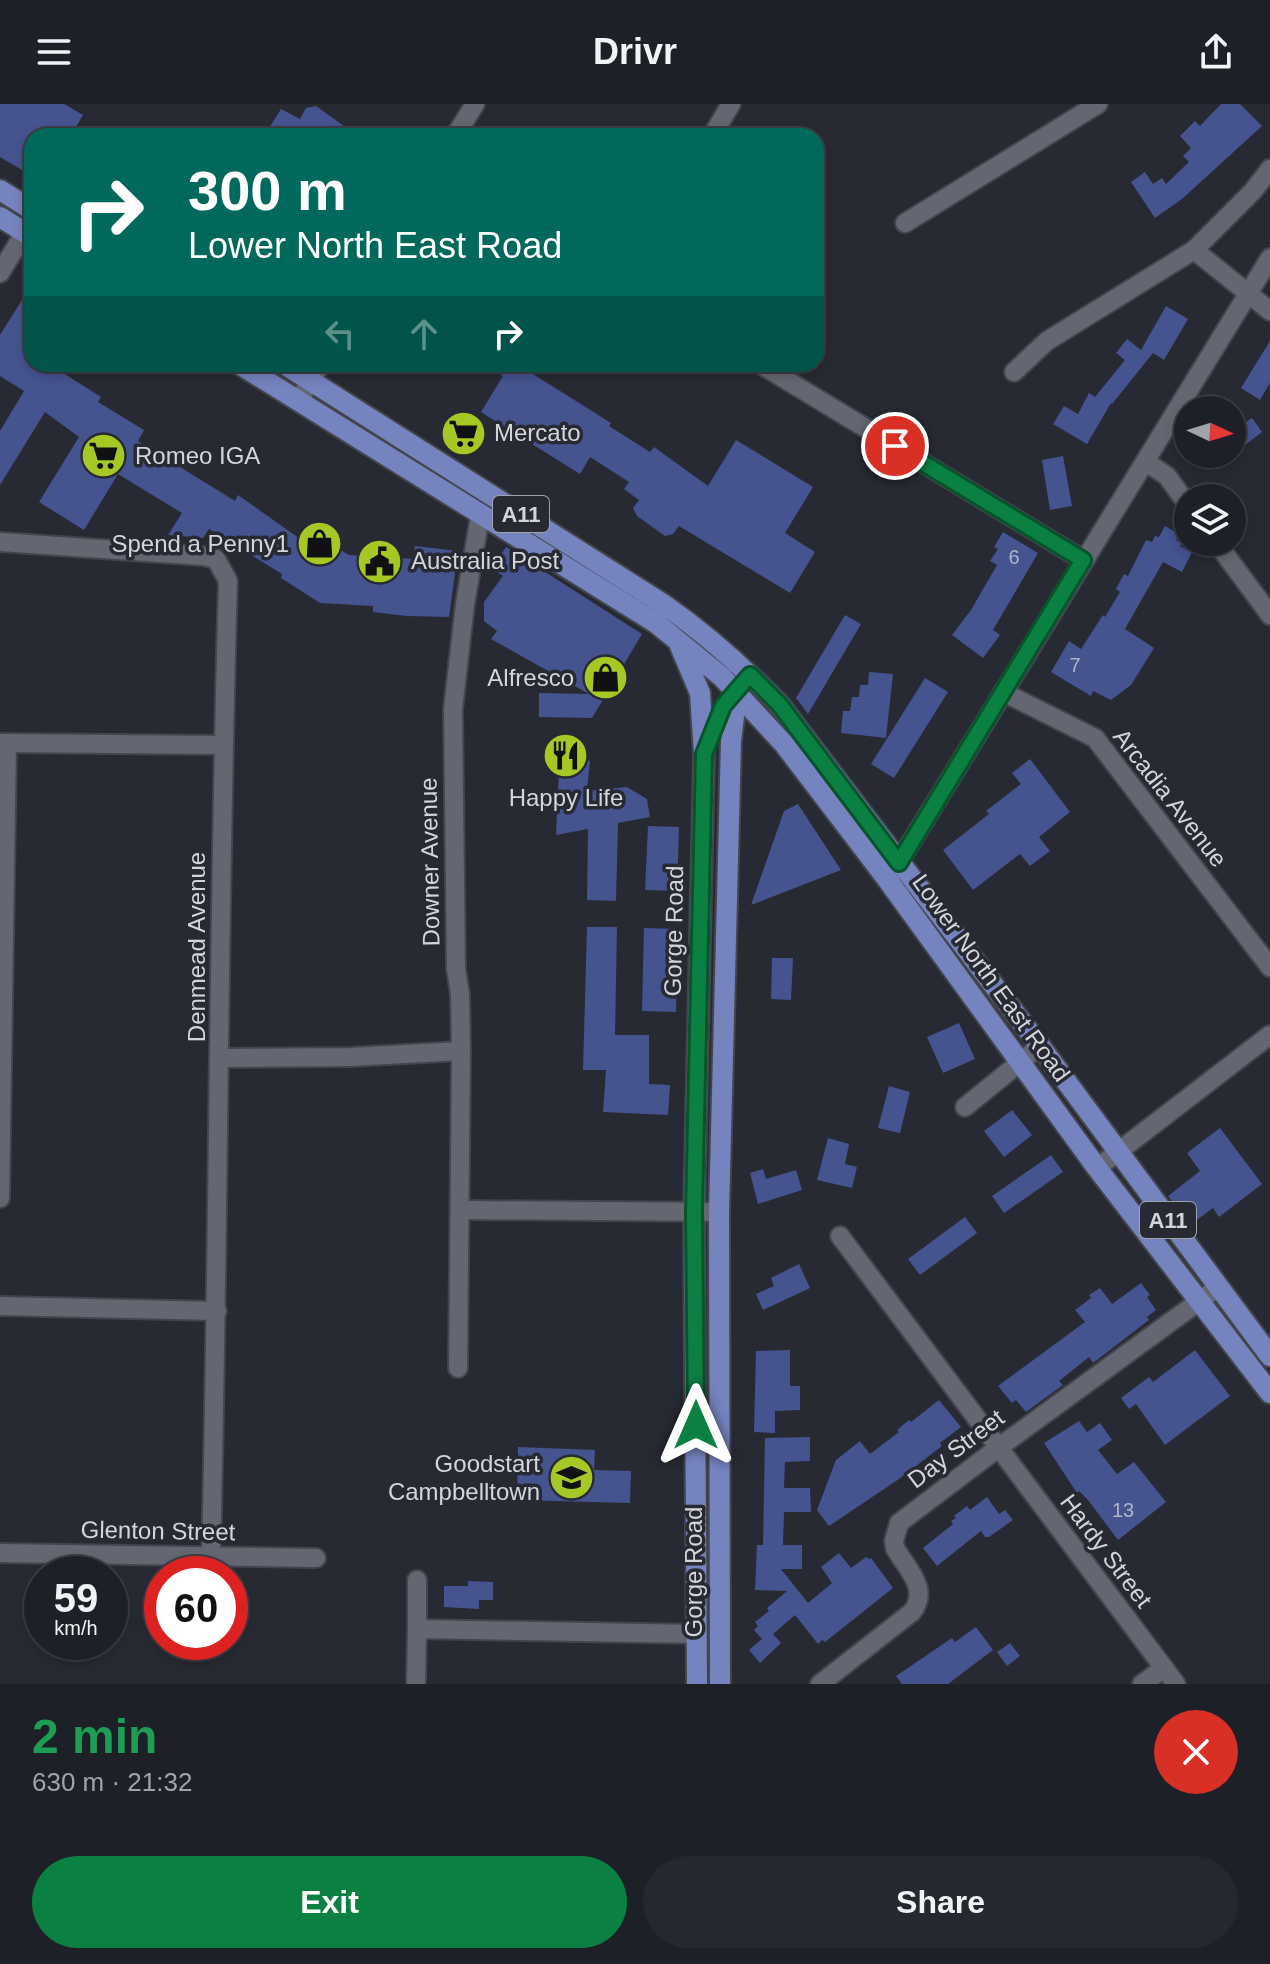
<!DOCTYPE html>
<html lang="en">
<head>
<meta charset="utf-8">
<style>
  :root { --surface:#1d2026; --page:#25282e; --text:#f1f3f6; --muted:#a0a3a7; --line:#3b3e43; --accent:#0b8043 }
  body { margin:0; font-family:Arial,sans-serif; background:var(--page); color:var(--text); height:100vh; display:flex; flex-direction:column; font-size:30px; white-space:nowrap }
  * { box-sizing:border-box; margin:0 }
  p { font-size:26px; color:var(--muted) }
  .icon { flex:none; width:44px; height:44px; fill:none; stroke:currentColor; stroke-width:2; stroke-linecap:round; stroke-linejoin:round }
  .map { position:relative; height:1580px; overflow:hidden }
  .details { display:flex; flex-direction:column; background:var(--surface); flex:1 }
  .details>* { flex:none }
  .top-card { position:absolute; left:24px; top:24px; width:800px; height:244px; border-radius:24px; box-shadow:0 4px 12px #0003,0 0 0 2px var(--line); background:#00695c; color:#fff; overflow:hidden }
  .needle { width:52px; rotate:94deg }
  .controls { position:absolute; left:1174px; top:292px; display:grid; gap:16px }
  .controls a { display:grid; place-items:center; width:72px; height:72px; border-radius:50%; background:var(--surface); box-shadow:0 4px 12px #0003,0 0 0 2px var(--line); font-size:40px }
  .speed { position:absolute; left:24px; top:1452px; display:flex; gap:16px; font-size:40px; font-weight:700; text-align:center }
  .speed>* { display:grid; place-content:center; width:104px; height:104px; border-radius:50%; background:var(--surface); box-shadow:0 4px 12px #0003,0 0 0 2px var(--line); line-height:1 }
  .speed small { font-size:20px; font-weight:400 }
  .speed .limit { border:12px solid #d22; background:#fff; color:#111 }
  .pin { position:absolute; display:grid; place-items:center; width:68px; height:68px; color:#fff; margin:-34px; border:4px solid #fff; border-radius:50%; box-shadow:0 2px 8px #0007 }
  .me { position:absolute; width:88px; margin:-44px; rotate:0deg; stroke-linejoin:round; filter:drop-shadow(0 0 6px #0008) }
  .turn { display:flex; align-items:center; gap:28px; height:168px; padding:0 32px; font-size:36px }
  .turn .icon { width:104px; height:104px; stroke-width:2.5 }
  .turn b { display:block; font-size:56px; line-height:68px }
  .lanes { display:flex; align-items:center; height:76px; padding:0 32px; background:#0003; justify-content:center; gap:40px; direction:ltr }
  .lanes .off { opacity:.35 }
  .round { display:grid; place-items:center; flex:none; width:84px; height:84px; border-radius:42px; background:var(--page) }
  .head { display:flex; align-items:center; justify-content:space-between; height:136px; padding:0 32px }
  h1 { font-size:48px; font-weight:700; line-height:60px; color:#1e9e55 }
  .button { display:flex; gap:16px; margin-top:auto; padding:16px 32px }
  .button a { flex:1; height:92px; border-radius:48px; background:var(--accent); color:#fff; font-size:32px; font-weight:700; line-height:92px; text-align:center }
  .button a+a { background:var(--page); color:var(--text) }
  header { display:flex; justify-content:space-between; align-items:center; height:104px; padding:0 32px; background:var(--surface); font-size:36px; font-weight:700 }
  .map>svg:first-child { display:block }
  .building { fill:#45538f }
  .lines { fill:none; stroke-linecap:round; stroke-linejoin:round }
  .minor-casing { stroke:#43454c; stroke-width:22 }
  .major-casing { stroke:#43454c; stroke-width:24 }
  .minor { stroke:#646771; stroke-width:18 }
  .major { stroke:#7583be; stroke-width:20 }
  .route-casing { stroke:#07532c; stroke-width:20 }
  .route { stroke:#0b8043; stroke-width:14 }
  .labels { text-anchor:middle; stroke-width:7; stroke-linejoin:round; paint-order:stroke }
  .number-label { font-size:20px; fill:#b0b4c8 }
  .shield { fill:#272a32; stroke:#9fa2a8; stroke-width:2 }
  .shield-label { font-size:22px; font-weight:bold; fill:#d3d5db }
  .poi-label { font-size:24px; fill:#d3d5db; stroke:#272a32; text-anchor:start }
  .street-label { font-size:24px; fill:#d3d5db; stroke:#272a32 }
</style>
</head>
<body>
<header><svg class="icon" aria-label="menu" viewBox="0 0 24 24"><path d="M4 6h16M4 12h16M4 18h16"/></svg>Drivr<svg class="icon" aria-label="share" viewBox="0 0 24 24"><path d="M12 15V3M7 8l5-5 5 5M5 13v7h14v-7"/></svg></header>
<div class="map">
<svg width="1270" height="1580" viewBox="0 0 1270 1580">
  <rect width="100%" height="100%" fill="#272a32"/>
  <g class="building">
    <path d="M0,0h64l19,11 -7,12 17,9h-61v40l-32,-19z"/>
    <path d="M1221,0h19l22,22 -80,73 -27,19 -24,-36 14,-10 8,12 9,-6 4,6 23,-22 -6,-6 8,-8 -11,-12 15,-15 5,5z"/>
    <path d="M316,2l42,30h-94l17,-27 19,10 6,-11z"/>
    <path d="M32,180v80h17l52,33 -3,5 46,28 -6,11 97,60 3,-6 65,46 7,-9 39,23 64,4 2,-13 43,5 -9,66 -42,-1 -34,-4v-6l-53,-3 -39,-25 1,-4 -73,-45 -6,9 -35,-3 14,-22 -64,-39 -34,56 -45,-28 40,-65 -34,-25 -45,73v-54l24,-40 -24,-15v-41z"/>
    <path d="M1166,202l22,13 -24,41 -11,-7 -41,51 -1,-1 -24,41 -34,-20 11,-18 14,8 11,-21 6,4 30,-37 -9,-7 11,-14 14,11z"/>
    <path d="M1270,237v42l-10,17 -19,-12z"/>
    <path d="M484,260h33l94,59 -2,3 41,26 4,-5 54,39 28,-46 77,47 -28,46 30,19 -25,41 -111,-67 -6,8 -8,2 -28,-20 -4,-8 6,-8 -15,-11 5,-7 -39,-25 -10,17 -99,-62 22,-36z"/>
    <path d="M1232,311l8,11 12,-8 10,14 -30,23z"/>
    <path d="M1063,352l9,50 -22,4 -8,-50z"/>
    <path d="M1165,422l14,8 -3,6 6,3 -2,3 12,6 -10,20 -19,-10 -38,67 29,19 -23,37 -20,15 -18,-9 -2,5 -40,-24 18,-31 12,8 22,-34 2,2 15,-25 -4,-3 8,-15 4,2 18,-36 6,2 3,-6 4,1z"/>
    <path d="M1003,428l35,21 -45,77 7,5 -17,23 -31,-23 19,-25 26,-45 -7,-4 8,-12 -4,-2z"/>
    <path d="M506,443l136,87 -50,84 -53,-1v-24l50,1 -98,-55 6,-8 -13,-10v-19l19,-26 -11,-8z"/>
    <path d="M845,511l16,9 -53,90 -12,-16z"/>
    <path d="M869,568l24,2 -7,64 -45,-5 2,-22h7l2,-14h7l1,-12h8z"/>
    <path d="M925,574l23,14 -54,86 -23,-14z"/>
    <path d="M560,643l30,14 -3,30 40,-4 20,12 3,18 -32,6 -2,78 -29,-1 1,-71 -32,6z"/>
    <path d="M1030,655l40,53 -31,25 11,14 -20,15 -10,-12 -47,36 -30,-40 46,-36 -3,-3 35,-27 -9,-11z"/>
    <path d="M798,700l43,66 -90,35 33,-94z"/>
    <path d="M648,722l31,1 -2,64 -32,-1z"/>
    <path d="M587,823h30l-2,108h34v49l21,1 -2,30 -65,-3 3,-42h-23z"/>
    <path d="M644,824l34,1 -2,83 -34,-1z"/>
    <path d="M772,854h21l-2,42 -20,-1z"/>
    <path d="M959,919l16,36 -32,14 -16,-36z"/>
    <path d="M889,982l21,6 -10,41 -22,-5z"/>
    <path d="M1012,1006l20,25 -28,22 -20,-26z"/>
    <path d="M1220,1024l42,56 -43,33 -6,-9 -23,17 -22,-29 32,-25 -13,-18z"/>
    <path d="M828,1034l21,6 -4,20 12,3 -5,21 -35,-8z"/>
    <path d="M1051,1051l12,17 -59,41 -12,-17z"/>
    <path d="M763,1065l3,10 30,-9 6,20 -44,14 -8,-31z"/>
    <path d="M965,1113l12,16 -57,42 -12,-16z"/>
    <path d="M799,1160l11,24 -47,22 -7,-16 18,-8 -3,-8z"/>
    <path d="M1141,1179l9,12 -3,2 9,13 -9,7 2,3 -56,43 -4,-6 -30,24 4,4 -37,27 -10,-12 -4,3 -14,-17 87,-64 -10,-12 16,-12 -2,-3 11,-7 12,16z"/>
    <path d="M790,1246v36h10v24l-25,1v22l-21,-1 2,-81z"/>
    <path d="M1195,1246l35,46 -65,49 -29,-41 -7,5 -8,-11 28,-21 4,5z"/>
    <path d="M939,1296l22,27 -21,16 2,3 -43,33 -70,47 -12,-16 19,-50 24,-19 10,13 29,-22 -2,-2 12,-10 2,2z"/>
    <path d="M1079,1317l8,11 13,-9 12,17 -14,10 19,24 17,-12 32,40 -48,38 -30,-40 -9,-9 -2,2 -33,-50z"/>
    <path d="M810,1333v24l-25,1 -1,26h26l1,24h-27l-1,33h19v24h-21l27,34 24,-20 -11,-16 18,-14 12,15 15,-11 3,2 2,-1 22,30 -68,54 -3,-2 -4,4 -23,-29 -22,19 8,9 -21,20 -11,-13 13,-11 -8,-9 4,-4 -3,-4 14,-11 -2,-3 20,-17 -32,-1 2,-45h6l2,-107z"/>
    <path d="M518,1343l77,3 -1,20 37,1 -1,32 -113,-3z"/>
    <path d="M987,1393l12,17 6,-4 8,10 -24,17h-4l-4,-6 -44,35 -14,-18 30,-24 -2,-3 5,-3 -2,-2 13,-10 3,4z"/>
    <path d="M468,1477l25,1v18h-14v9l-35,-2v-21h24z"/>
    <path d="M976,1523l17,23 -45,34h-46l-6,-8 56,-38 3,4z"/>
    <path d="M1010,1539l10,13 -13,10 -10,-14z"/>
  </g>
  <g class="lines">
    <defs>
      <g id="minor">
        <path d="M455,32l20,-32"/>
        <path d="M712,32l19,-32"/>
        <path d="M1270,65l-17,22 -59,59 76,61"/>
        <path d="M905,119l193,-119"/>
        <path d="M0,169l32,-52"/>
        <path d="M760,260l323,196"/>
        <path d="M1014,268l33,-31 147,-91"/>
        <path d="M299,296l22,-36"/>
        <path d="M1146,358l21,14 21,29"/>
        <path d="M0,438l203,14 13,3 12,22c-10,324 -9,649 -17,974"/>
        <path d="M1216,438l54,73"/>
        <path d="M1003,588l92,46 175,229"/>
        <path d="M0,639l223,2"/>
        <path d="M893,768l377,-614"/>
        <path d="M220,954l130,-1 111,-6"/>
        <path d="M965,1003l75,-61"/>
        <path d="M1097,1064l173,-133"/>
        <path d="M0,1094l7,-455"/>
        <path d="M460,1106l259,2"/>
        <path d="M840,1132l336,448"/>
        <path d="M0,1202l217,5"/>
        <path d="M458,1264l3,-317 -1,-57 -4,-25 -3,-260 12,-105 15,-88"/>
        <path d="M0,1449l316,5"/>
        <path d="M417,1525v-49"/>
        <path d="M416,1580l1,-55 280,5"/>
        <path d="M820,1580l92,-72c18,-23 -5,-43 -17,-64l-1,-7 5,-18 99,-75 219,-160"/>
        <path d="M1142,1580l22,-16"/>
      </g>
      <g id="major">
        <path d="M0,86l32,20"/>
        <path d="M0,113l32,20"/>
        <path d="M239,260l417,259 66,54 62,67 103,135 210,289 173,225"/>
        <path d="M284,260l379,240c42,29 80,63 116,100l261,342 230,310"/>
        <path d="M680,542l20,47 4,61 -10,458 3,472"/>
        <path d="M720,1580l-1,-472 12,-471 6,-49"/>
      </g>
    </defs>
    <use href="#minor" class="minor-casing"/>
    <use href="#major" class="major-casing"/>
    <use href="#minor" class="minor"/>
    <use href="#major" class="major"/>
  </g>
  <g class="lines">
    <defs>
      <path id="route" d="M696,1321l-2,-213 10,-458 19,-48 27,-31 29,29 120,159 184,-303 -188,-114"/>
    </defs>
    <use href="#route" class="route-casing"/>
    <use href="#route" class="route"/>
  </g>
  <defs>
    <symbol id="supermarket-disc" viewBox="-11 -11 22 22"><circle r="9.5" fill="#a5c824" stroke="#272a32"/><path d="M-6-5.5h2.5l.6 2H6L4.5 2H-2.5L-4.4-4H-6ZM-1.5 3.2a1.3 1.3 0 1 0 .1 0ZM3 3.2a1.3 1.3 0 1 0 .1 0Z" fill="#111"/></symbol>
    <symbol id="shop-disc" viewBox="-11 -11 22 22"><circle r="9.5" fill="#a5c824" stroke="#272a32"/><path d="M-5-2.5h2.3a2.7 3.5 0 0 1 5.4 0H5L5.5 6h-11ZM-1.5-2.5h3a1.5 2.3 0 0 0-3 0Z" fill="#111"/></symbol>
    <symbol id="civic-disc" viewBox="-11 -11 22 22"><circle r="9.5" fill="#a5c824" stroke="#272a32"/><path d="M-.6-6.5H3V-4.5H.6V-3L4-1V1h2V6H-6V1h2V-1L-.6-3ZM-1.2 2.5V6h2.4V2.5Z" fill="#111"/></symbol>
    <symbol id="restaurant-disc" viewBox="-11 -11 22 22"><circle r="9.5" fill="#a5c824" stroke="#272a32"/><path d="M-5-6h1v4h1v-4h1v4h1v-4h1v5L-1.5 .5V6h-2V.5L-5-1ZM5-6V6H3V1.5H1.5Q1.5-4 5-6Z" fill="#111"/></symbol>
    <symbol id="school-disc" viewBox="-11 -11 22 22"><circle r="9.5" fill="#a5c824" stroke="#272a32"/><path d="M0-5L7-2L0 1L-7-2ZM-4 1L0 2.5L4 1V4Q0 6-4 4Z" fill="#111"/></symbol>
  </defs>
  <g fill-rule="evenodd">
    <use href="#supermarket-disc" x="438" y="304" width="51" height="51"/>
    <use href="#supermarket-disc" x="78" y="326" width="51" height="51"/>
    <use href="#shop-disc" x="294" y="414" width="51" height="51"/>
    <use href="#civic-disc" x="354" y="432" width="51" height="51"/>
    <use href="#shop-disc" x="580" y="548" width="51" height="51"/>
    <use href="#restaurant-disc" x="540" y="626" width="51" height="51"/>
    <use href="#school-disc" x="546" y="1348" width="51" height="51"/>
  </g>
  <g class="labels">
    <g class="number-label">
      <text x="1014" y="460">6</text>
      <text x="1075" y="568">7</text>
      <text x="1123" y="1413">13</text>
    </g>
    <g class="shield">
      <rect x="493" y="392" width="56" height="36" rx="6"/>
      <rect x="1140" y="1098" width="56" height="36" rx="6"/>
    </g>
    <g class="shield-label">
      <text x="521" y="418">A11</text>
      <text x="1168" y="1124">A11</text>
    </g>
    <g class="poi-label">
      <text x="494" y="337">Mercato</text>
      <text x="135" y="360">Romeo IGA</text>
      <text x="289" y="448" text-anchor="end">Spend a Penny1</text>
      <text x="411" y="465">Australia Post</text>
      <text x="574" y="582" text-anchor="end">Alfresco</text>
      <text x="566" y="702" text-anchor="middle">Happy Life</text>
      <text x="540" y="1368" text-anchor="end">Goodstart<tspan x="540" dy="28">Campbelltown</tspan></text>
    </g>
    <g class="street-label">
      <text transform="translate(1170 694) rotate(52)" y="8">Arcadia Avenue</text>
      <text transform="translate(430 758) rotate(-91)" y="8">Downer Avenue</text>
      <text transform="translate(674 827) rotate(-89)" y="8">Gorge Road</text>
      <text transform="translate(197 843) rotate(-90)" y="8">Denmead Avenue</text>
      <text transform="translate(991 874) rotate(54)" y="8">Lower North East Road</text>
      <text transform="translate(956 1345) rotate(-37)" y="8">Day Street</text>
      <text transform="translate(158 1427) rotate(1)" y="8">Glenton Street</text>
      <text transform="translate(1106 1447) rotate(53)" y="8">Hardy Street</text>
      <text transform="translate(694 1468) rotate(-90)" y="8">Gorge Road</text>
    </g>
  </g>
</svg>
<div class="controls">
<a><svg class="needle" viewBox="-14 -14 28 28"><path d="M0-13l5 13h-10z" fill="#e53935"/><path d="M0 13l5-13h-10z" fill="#a0a3a7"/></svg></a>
<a><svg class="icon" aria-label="layers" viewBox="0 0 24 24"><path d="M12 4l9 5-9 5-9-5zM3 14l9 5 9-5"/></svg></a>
</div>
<div class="speed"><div>59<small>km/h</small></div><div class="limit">60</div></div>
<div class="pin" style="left:895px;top:342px;background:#d93025"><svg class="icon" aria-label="arrive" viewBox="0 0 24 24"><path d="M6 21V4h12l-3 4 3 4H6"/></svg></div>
<svg class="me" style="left:696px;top:1321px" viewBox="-20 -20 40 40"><path d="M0-17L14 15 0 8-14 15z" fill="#0b8043" stroke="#fff" stroke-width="4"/></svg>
<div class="top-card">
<div class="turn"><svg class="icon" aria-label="right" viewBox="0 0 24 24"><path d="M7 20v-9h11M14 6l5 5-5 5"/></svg><div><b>300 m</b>Lower North East Road</div></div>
<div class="lanes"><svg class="icon off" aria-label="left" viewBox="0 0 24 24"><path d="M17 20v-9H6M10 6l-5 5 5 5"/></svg><svg class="icon off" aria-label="ahead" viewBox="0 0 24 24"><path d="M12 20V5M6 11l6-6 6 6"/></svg><svg class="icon" aria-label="right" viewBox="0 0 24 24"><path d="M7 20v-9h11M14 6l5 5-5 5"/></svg></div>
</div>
</div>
<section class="details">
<div class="head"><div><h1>2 min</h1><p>630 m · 21:32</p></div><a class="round" style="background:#d93025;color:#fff"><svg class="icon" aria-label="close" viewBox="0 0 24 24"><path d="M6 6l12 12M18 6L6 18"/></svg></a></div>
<div class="button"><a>Exit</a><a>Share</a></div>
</section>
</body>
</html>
